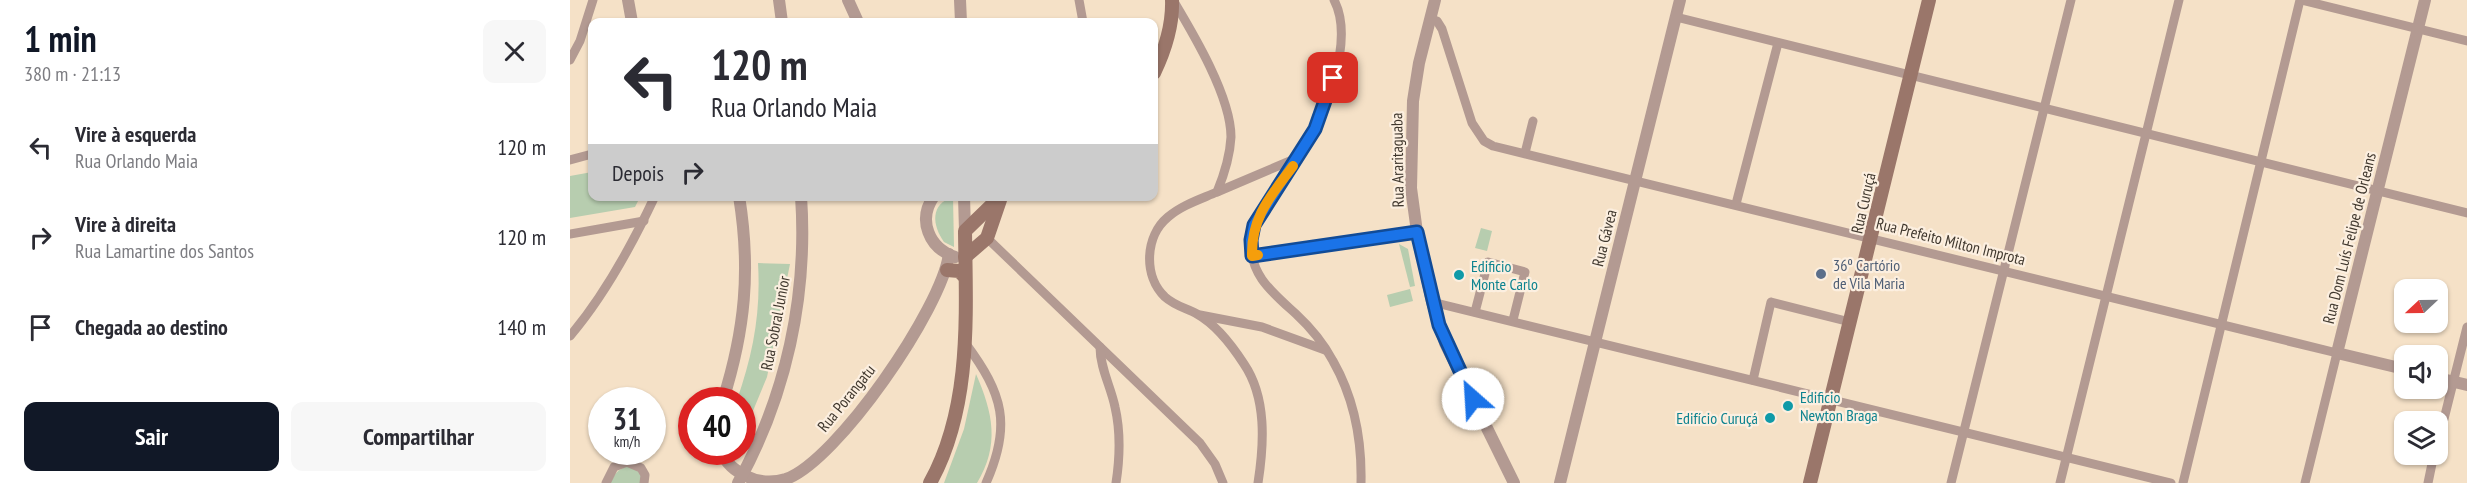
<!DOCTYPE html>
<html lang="pt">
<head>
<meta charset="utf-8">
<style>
  :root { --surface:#fff; --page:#f7f7f7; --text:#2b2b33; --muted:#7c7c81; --accent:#111827 }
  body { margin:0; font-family:"PT Sans Narrow",sans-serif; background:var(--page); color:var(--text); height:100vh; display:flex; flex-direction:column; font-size:22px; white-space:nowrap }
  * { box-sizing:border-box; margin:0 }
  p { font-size:20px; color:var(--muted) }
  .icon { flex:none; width:33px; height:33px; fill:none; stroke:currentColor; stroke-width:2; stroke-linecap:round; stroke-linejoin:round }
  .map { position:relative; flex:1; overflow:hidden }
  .panel { display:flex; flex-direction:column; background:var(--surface); width:570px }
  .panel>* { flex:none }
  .hud { position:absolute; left:18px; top:18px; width:570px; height:183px; border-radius:12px; box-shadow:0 2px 4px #0004; background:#fff; color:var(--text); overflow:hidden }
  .needle { width:39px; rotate:248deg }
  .buttons { position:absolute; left:1824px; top:279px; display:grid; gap:12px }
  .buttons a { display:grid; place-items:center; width:54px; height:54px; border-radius:12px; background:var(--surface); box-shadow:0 2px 4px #0004; font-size:30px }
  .speed { position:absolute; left:18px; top:387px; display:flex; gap:12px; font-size:30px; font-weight:700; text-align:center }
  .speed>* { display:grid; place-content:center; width:78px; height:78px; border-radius:50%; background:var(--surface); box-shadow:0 2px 4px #0004; line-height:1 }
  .speed small { font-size:15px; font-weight:400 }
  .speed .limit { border:9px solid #d22; background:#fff; color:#111 }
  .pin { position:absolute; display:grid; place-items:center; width:51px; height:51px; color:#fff; margin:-26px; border-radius:12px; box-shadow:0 3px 9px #0006 }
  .me { position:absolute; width:66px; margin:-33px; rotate:334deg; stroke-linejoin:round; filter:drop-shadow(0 0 4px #0008) }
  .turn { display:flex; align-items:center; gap:21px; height:126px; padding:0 24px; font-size:27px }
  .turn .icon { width:78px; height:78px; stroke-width:2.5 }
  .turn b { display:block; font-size:42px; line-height:51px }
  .then { display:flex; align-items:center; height:57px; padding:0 24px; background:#0003; gap:12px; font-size:22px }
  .round { display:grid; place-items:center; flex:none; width:63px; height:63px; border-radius:12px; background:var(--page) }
  .headline { display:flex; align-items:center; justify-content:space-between; height:102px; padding:0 24px }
  h1 { font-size:36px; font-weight:700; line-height:45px; color:var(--accent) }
  .action { display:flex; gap:12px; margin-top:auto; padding:12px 24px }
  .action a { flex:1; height:69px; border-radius:12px; background:var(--accent); color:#fff; font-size:24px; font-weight:700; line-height:69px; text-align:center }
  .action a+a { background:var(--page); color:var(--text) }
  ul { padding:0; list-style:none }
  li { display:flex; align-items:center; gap:18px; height:90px; padding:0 24px }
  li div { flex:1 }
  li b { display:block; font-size:22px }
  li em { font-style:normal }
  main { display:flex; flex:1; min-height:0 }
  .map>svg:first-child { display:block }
  .green { fill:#b7cdaf }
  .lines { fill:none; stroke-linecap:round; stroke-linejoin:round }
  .minor { stroke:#b39a92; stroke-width:9 }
  .tertiary { stroke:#b39a92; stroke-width:12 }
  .secondary { stroke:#9a766a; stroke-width:14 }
  .route-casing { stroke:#114b97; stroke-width:15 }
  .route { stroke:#1a73e8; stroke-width:10 }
  .slow { stroke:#f59e0b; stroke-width:10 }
  .service-dot { fill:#5c6f8a; stroke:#fcefe0; stroke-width:2 }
  .culture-dot { fill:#0f9aa8; stroke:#fcefe0; stroke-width:2 }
  .labels { text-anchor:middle; stroke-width:4.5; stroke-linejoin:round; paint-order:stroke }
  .street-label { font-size:16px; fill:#40382e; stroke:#fcefe0 }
  .service-label { font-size:16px; fill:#4e5e75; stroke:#fcefe0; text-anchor:start }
  .culture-label { font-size:16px; fill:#0d838f; stroke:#fcefe0; text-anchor:start }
</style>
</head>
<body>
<main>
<section class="panel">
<div class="headline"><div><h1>1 min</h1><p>380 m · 21:13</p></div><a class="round"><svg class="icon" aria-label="close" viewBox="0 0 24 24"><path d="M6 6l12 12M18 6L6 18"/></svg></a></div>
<ul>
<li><svg class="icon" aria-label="left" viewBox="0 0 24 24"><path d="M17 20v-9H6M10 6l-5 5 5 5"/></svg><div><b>Vire à esquerda</b><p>Rua Orlando Maia</p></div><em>120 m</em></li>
<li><svg class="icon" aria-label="right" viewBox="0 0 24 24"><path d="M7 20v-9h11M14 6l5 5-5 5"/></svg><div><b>Vire à direita</b><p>Rua Lamartine dos Santos</p></div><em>120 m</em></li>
<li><svg class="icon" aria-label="arrive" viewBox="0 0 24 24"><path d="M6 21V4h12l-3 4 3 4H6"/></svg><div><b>Chegada ao destino</b></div><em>140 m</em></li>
</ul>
<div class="action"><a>Sair</a><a>Compartilhar</a></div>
</section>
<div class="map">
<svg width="1897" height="483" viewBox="0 0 1897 483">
  <rect width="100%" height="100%" fill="#f5e1c7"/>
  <g class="green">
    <path d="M22,172v24l48,1 -5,10 -65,11v-42z"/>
    <path d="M383,197l1,50 -10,-5c-12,-17 -14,-38 9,-45z"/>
    <path d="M911,228l11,3 -5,20 -12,-3z"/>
    <path d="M829,244l9,5 7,37 -5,1z"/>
    <path d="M188,263l32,1 -23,113 -24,58 -1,-35h-5c16,-46 24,-87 21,-137z"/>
    <path d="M840,289l3,12 -23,6 -3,-12z"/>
    <path d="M406,374c17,39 24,71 1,109h-33l20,-54z"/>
    <path d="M62,466l9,8 1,9h-32c6,-11 9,-16 22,-17z"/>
  </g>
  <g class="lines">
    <g class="minor">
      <path d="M509,0l4,22"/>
      <path d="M603,0c21,35 58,97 58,137 -1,19 -7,38 -14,55 -16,7 -35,13 -49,25 -23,19 -25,59 -3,80 10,9 21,11 32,17 18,10 36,33 47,50 23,34 20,80 14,119"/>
      <path d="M764,0c22,42 -11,122 -36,158 -16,25 -45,52 -47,82 -2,35 22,53 45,74 14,13 28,30 37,47 21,37 29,80 28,122"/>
      <path d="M1731,0l166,41"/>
      <path d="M1106,17l791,196"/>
      <path d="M861,20l6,1 5,8 30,94 12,18 9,5 844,207 -32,130"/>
      <path d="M0,60l10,-19 13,-41"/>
      <path d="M955,153l8,-32"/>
      <path d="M0,160l22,-6"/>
      <path d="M647,192l80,-34"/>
      <path d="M1166,204l42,-161"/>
      <path d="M0,234l74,-13"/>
      <path d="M417,238l213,205 15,21 8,19"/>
      <path d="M682,256l165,-24"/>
      <path d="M862,302l739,181"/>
      <path d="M905,312l13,-50 37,10 -12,48"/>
      <path d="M630,315l62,12 63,23"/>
      <path d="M0,336c35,-41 62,-91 85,-140"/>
      <path d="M396,344c37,50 46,81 20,139"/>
      <path d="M530,347c0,21 11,40 15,60 6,26 5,50 1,76"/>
      <path d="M1183,380l18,-78 79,20"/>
      <path d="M1868,443l29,-116"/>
      <path d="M36,483l8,-16 13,-5 14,6 4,7 -1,8"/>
      <path d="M1381,483l120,-483"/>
      <path d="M1490,483l119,-483"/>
      <path d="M1613,483l117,-483"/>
      <path d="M1858,483l6,-29"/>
    </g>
    <g class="tertiary">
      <path d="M58,0l4,22"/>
      <path d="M209,0l3,22"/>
      <path d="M278,0l10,22"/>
      <path d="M390,0l1,22"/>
      <path d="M865,0l-16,63 -6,38 -2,87 6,44 15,70 13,41 69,140"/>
      <path d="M364,196c-17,24 -5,52 21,61"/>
      <path d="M394,196l1,35"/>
      <path d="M1834,369l-67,-16 88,-353"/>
      <path d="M1868,378l29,7"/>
      <path d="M153,400c22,-70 28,-130 16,-204"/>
      <path d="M151,452c6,12 13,18 25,24 12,6 27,7 40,3 51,-18 156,-171 163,-225"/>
      <path d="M168,483c48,-87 70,-187 63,-287"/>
      <path d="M990,483l120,-483"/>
    </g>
    <g class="secondary">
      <path d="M584,73c11,-23 19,-47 18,-73"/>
      <path d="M395,257l22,-19 13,-38"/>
      <path d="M377,270l12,1 6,6"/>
      <path d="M360,483c42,-76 36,-168 35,-252l36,-35"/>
      <path d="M1240,483l119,-483"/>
    </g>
  </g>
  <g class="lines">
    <defs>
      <path id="route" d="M763,78l-18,51 -61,96 -3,15 1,16 165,-24 22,93 34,74"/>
    </defs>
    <use href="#route" class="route-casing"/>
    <use href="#route" class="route"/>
    <path class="slow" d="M688,255l-6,1c-1,-39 19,-60 41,-90"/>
  </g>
  <circle class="service-dot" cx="1251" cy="274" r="6"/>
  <g class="culture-dot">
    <circle cx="889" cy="275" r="6"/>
    <circle cx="1218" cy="406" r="6"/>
    <circle cx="1200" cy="418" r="6"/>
  </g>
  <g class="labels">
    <g class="street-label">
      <text transform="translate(827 160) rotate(-91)" y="6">Rua Araritaguaba</text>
      <text transform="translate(1293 203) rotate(-77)" y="6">Rua Curuçá</text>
      <text transform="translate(1034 238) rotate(-76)" y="6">Rua Gávea</text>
      <text transform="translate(1779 238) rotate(-76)" y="6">Rua Dom Luís Felipe de Orleans</text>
      <text transform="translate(1381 241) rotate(14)" y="6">Rua Prefeito Milton Improta</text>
      <text transform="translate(205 323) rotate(-79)" y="6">Rua Sobral Junior</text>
      <text transform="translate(276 398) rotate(-51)" y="6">Rua Porangatu</text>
    </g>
    <g class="service-label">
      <text x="1263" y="271">36º Cartório<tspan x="1263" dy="18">de Vila Maria</tspan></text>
    </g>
    <g class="culture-label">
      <text x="901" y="272">Edificio<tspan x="901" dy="18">Monte Carlo</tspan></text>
      <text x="1230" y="403">Edificio<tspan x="1230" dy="18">Newton Braga</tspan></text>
      <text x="1188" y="424" text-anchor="end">Edifício Curuçá</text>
    </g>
  </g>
</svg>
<div class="buttons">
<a><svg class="needle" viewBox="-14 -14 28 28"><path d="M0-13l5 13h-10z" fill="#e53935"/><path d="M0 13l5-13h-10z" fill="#7c7c81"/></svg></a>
<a><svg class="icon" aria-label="sound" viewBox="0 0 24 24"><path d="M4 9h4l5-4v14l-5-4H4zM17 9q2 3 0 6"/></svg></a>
<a><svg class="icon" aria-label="layers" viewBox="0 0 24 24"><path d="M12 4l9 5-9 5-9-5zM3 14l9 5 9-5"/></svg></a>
</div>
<div class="speed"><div>31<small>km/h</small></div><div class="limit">40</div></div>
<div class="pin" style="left:763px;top:78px;background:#d93025"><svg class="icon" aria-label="arrive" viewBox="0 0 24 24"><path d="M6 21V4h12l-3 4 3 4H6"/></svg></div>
<svg class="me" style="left:903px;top:399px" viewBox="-20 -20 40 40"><circle r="19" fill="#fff"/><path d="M0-13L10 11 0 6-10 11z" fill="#1a73e8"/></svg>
<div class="hud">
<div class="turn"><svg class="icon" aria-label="left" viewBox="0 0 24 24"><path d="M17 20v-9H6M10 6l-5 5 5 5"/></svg><div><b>120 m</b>Rua Orlando Maia</div></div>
<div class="then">Depois<svg class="icon" aria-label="right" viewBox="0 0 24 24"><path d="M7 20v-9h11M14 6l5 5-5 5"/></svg></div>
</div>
</div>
</main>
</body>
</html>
